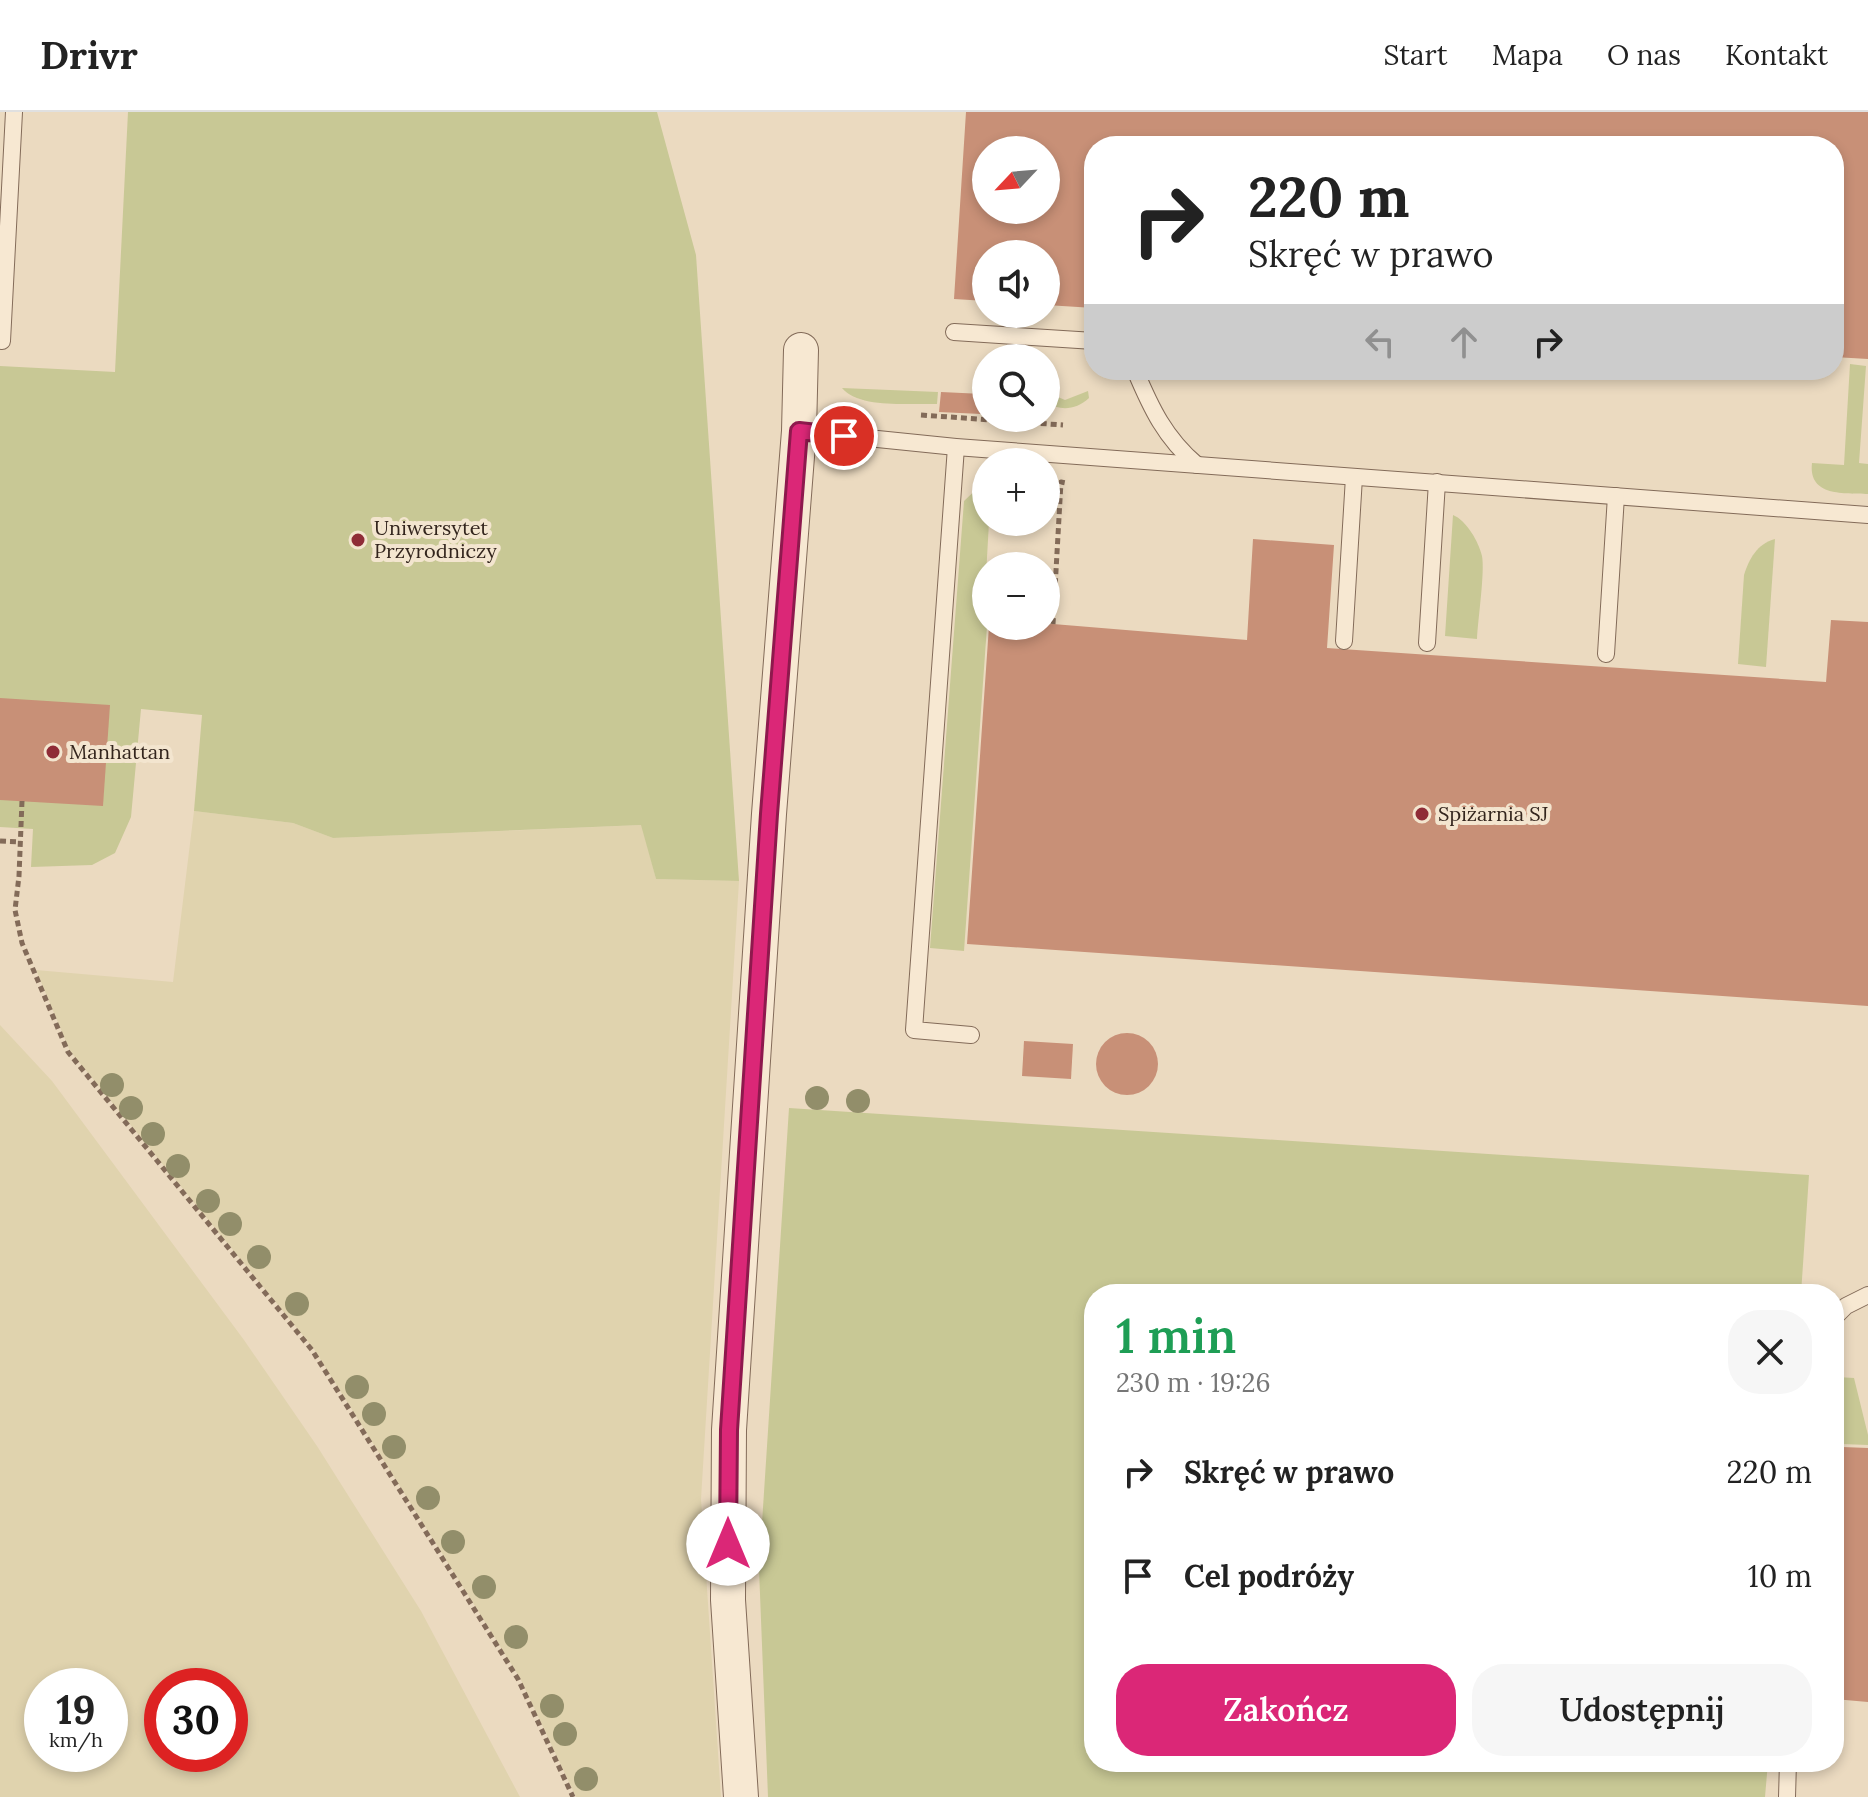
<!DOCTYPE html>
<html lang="pl">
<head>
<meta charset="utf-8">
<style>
  :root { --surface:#fff; --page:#f6f6f6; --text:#222; --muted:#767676; --line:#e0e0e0; --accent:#db2777 }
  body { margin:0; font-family:Lora,serif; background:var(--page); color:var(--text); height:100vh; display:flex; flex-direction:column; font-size:30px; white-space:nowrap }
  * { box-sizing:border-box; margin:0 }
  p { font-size:26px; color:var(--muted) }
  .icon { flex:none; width:44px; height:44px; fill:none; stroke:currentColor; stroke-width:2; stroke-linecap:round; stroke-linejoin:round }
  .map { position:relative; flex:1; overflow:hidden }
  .drawer { position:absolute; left:1084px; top:1172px; width:760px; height:488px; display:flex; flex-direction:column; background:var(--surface); border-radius:32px; box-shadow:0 4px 12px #0003 }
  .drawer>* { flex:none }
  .banner { position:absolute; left:1084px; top:24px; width:760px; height:244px; border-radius:32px; box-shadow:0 4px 12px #0003; background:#fff; color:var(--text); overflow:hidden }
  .needle { width:52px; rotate:244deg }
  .controls { position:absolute; left:972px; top:24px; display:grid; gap:16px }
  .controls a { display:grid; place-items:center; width:88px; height:88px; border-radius:50%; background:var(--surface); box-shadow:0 4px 12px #0003; font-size:40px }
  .speed { position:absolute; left:24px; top:1556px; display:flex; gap:16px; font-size:40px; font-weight:700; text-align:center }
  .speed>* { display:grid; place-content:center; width:104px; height:104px; border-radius:50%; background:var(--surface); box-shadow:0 4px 12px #0003; line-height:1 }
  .speed small { font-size:20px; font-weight:400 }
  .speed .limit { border:12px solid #d22; background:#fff; color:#111 }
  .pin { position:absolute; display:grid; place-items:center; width:68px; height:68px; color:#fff; margin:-34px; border:4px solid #fff; border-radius:50%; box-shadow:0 2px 8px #0007 }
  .me { position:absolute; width:88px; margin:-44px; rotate:0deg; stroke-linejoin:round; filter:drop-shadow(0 0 6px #0008) }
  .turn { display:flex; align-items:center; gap:28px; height:168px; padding:0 32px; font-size:36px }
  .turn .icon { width:104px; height:104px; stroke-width:2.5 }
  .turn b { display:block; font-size:56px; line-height:68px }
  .lanes { display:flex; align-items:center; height:76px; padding:0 32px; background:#0003; justify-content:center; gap:40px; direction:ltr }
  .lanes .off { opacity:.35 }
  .round { display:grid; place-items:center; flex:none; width:84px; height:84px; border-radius:32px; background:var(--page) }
  .summary { display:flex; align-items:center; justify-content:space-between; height:136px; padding:0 32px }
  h1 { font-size:48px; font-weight:600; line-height:60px; color:#1e9e55 }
  .cta { display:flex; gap:16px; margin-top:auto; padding:16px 32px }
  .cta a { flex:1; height:92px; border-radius:32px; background:var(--accent); color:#fff; font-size:32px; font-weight:600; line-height:92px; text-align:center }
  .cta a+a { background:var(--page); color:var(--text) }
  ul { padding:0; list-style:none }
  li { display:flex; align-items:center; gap:24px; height:104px; padding:0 32px }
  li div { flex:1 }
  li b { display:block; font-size:30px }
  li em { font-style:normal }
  header { display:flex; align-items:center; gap:48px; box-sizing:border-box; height:112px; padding:0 40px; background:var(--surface); border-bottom:2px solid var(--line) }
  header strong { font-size:38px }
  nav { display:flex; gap:44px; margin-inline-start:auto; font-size:28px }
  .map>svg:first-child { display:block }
  .farmland { fill:#e0d3ae; fill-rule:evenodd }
  .green { fill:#c8c895 }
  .building { fill:#c89077; fill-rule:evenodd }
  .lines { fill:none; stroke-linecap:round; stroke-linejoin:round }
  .service-casing { stroke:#836b59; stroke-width:18 }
  .minor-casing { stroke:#836b59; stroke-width:36 }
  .path { stroke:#836b59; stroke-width:5; stroke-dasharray:6 4; stroke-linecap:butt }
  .service { stroke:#f7e8d2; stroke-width:16 }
  .minor { stroke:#f7e8d2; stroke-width:34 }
  .tree { fill:#928e6a }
  .route-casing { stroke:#8e194d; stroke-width:20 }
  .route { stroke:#db2777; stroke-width:14 }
  .poi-dot { fill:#8f2c37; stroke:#f3e5cf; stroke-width:3 }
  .labels { text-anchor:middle; stroke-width:8; stroke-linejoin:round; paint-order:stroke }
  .poi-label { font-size:20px; fill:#33251d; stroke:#f3e5cf; text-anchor:start }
</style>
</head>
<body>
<header>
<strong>Drivr</strong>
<nav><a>Start</a><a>Mapa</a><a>O nas</a><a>Kontakt</a></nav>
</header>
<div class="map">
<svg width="1868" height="1685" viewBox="0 0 1868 1685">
  <rect width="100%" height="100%" fill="#ebdac0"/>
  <g class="farmland">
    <path d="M194,699l99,12 40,15 309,-13 14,54 83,2 -38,618 20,298h-145l-56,-119 -206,-329 -244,-298 -34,-81 137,12z"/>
    <path d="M0,913l52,56 192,259 73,106 104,165 99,186h-520zM42,1574h68v68h-68zM162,1574h68v68h-68z"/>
  </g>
  <g class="green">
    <path d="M128,0h529l39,143 43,626 -83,-2 -15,-54 -308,13 -40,-15 -99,-12 8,-96 -61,-6 -10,108 -16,36 -23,12 -61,2 2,-38 -33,-2v-461l115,6z"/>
    <path d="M1850,252l16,2 -7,97 9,1v30c-23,-1 -60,3 -56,-31l32,2z"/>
    <path d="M842,276l96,4 -1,12c-26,-1 -78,5 -95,-16z"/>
    <path d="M1088,279l1,7c-13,12 -28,13 -43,5v-11l19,8z"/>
    <path d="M986,368v42h3l-5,89 2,1 1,14 -23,325 -34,-3 34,-447z"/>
    <path d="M1453,403c13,5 26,27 29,41 3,16 -4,63 -5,83l-32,-3z"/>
    <path d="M1775,427l-9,128 -28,-3 6,-89c5,-16 13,-31 31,-36z"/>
    <path d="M789,996l1020,67 -8,119h-707v468h674l-3,35h-997l-9,-228z"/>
    <path d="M1837,1265l17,1 14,57v10l-27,-1 -7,104v-164z"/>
  </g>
  <g class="building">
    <path d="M966,0h902v247l-34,-2v-211h-740v162l-48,-3v-51h-60v47l-32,-2zM986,38h60v60h-60z"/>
    <path d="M941,280l42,2 -2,20 -42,-2z"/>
    <path d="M1253,427l81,6 -7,103 499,34 5,-62 37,2v384l-901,-62 22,-318 64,-2 194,16z"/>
    <path d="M0,586l110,7 -7,101 -103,-6z"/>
    <circle cx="1127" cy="952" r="31"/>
    <path d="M1024,929l49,3 -2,35 -49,-3z"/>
    <path d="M1842,1335l26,1v254l-34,-3v-134z"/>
  </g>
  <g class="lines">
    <defs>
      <g id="service">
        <path d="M954,220l140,9"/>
        <path d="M2,229l12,-229"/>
        <path d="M1135,258c16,38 30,68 62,95"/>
        <path d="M799,319l157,16 912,68"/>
        <path d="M956,335l-42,583 57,5"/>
        <path d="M1344,529l10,-164"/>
        <path d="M1427,531l10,-161"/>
        <path d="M1606,542l10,-158"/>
        <path d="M1834,1206l12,-12 22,-11"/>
        <path d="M1787,1685l1,-35"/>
      </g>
      <path id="minor" d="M741,1685l-13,-197 1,-170 40,-616 30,-383 2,-81"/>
    </defs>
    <use href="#service" class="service-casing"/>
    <use href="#minor" class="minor-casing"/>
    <g class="path">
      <path d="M921,303l142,10"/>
      <path d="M1053,512l8,-142 5,1"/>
      <path d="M22,689l-3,75 -4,34 7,33 46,109 244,298 206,329 55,118"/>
      <path d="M0,729l20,1"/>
    </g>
    <use href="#service" class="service"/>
    <use href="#minor" class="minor"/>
  </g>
  <g class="tree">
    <circle cx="112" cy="973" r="12"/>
    <circle cx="817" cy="986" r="12"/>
    <circle cx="858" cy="989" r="12"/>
    <circle cx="131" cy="996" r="12"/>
    <circle cx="153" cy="1022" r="12"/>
    <circle cx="178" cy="1054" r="12"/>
    <circle cx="208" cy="1089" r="12"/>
    <circle cx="230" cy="1112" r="12"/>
    <circle cx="259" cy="1145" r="12"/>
    <circle cx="297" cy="1192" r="12"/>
    <circle cx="357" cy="1275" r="12"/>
    <circle cx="374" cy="1302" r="12"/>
    <circle cx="394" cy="1335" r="12"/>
    <circle cx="428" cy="1386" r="12"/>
    <circle cx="453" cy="1430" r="12"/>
    <circle cx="484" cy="1475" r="12"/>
    <circle cx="516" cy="1525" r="12"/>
    <circle cx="552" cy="1594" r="12"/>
    <circle cx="565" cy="1622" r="12"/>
    <circle cx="586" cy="1667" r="12"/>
  </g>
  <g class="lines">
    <defs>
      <path id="route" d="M728,1432l1,-114 40,-616 30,-383 45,5"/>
    </defs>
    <use href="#route" class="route-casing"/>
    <use href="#route" class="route"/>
  </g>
  <g class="poi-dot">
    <circle cx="358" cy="428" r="8"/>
    <circle cx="53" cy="640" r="8"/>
    <circle cx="1422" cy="702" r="8"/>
  </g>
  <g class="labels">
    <g class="poi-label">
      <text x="374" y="423">Uniwersytet<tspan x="374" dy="23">Przyrodniczy</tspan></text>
      <text x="69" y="647">Manhattan</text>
      <text x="1438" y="709">Spiżarnia SJ</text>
    </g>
  </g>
</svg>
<div class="controls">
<a><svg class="needle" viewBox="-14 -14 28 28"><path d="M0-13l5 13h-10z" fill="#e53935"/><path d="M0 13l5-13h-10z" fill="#767676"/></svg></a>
<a><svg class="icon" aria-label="sound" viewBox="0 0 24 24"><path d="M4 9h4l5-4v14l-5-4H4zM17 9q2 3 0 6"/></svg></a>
<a><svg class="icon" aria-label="search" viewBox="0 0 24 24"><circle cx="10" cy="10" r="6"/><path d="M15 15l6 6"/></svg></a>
<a>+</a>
<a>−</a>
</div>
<div class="speed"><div>19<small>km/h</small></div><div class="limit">30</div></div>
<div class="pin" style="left:844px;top:324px;background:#d93025"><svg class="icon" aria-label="arrive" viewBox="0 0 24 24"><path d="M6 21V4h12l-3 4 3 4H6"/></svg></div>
<svg class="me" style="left:728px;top:1432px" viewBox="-20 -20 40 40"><circle r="19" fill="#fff"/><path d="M0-13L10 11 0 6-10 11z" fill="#db2777"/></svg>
<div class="banner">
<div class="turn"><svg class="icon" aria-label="right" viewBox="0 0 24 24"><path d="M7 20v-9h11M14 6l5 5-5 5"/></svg><div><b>220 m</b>Skręć w prawo</div></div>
<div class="lanes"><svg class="icon off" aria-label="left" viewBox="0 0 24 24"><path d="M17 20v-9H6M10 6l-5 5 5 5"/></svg><svg class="icon off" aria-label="ahead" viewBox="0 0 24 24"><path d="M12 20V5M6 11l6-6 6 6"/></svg><svg class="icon" aria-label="right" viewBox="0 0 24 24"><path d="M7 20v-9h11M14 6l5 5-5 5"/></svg></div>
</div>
<section class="drawer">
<div class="summary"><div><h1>1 min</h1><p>230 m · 19:26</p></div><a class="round"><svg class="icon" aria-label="close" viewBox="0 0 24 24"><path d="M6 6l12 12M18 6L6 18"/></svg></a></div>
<ul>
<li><svg class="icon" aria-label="right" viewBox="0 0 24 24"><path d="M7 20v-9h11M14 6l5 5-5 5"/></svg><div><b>Skręć w prawo</b></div><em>220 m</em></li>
<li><svg class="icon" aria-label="arrive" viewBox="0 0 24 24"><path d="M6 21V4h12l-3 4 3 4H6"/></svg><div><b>Cel podróży</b></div><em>10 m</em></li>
</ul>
<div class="cta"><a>Zakończ</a><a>Udostępnij</a></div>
</section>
</div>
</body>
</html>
